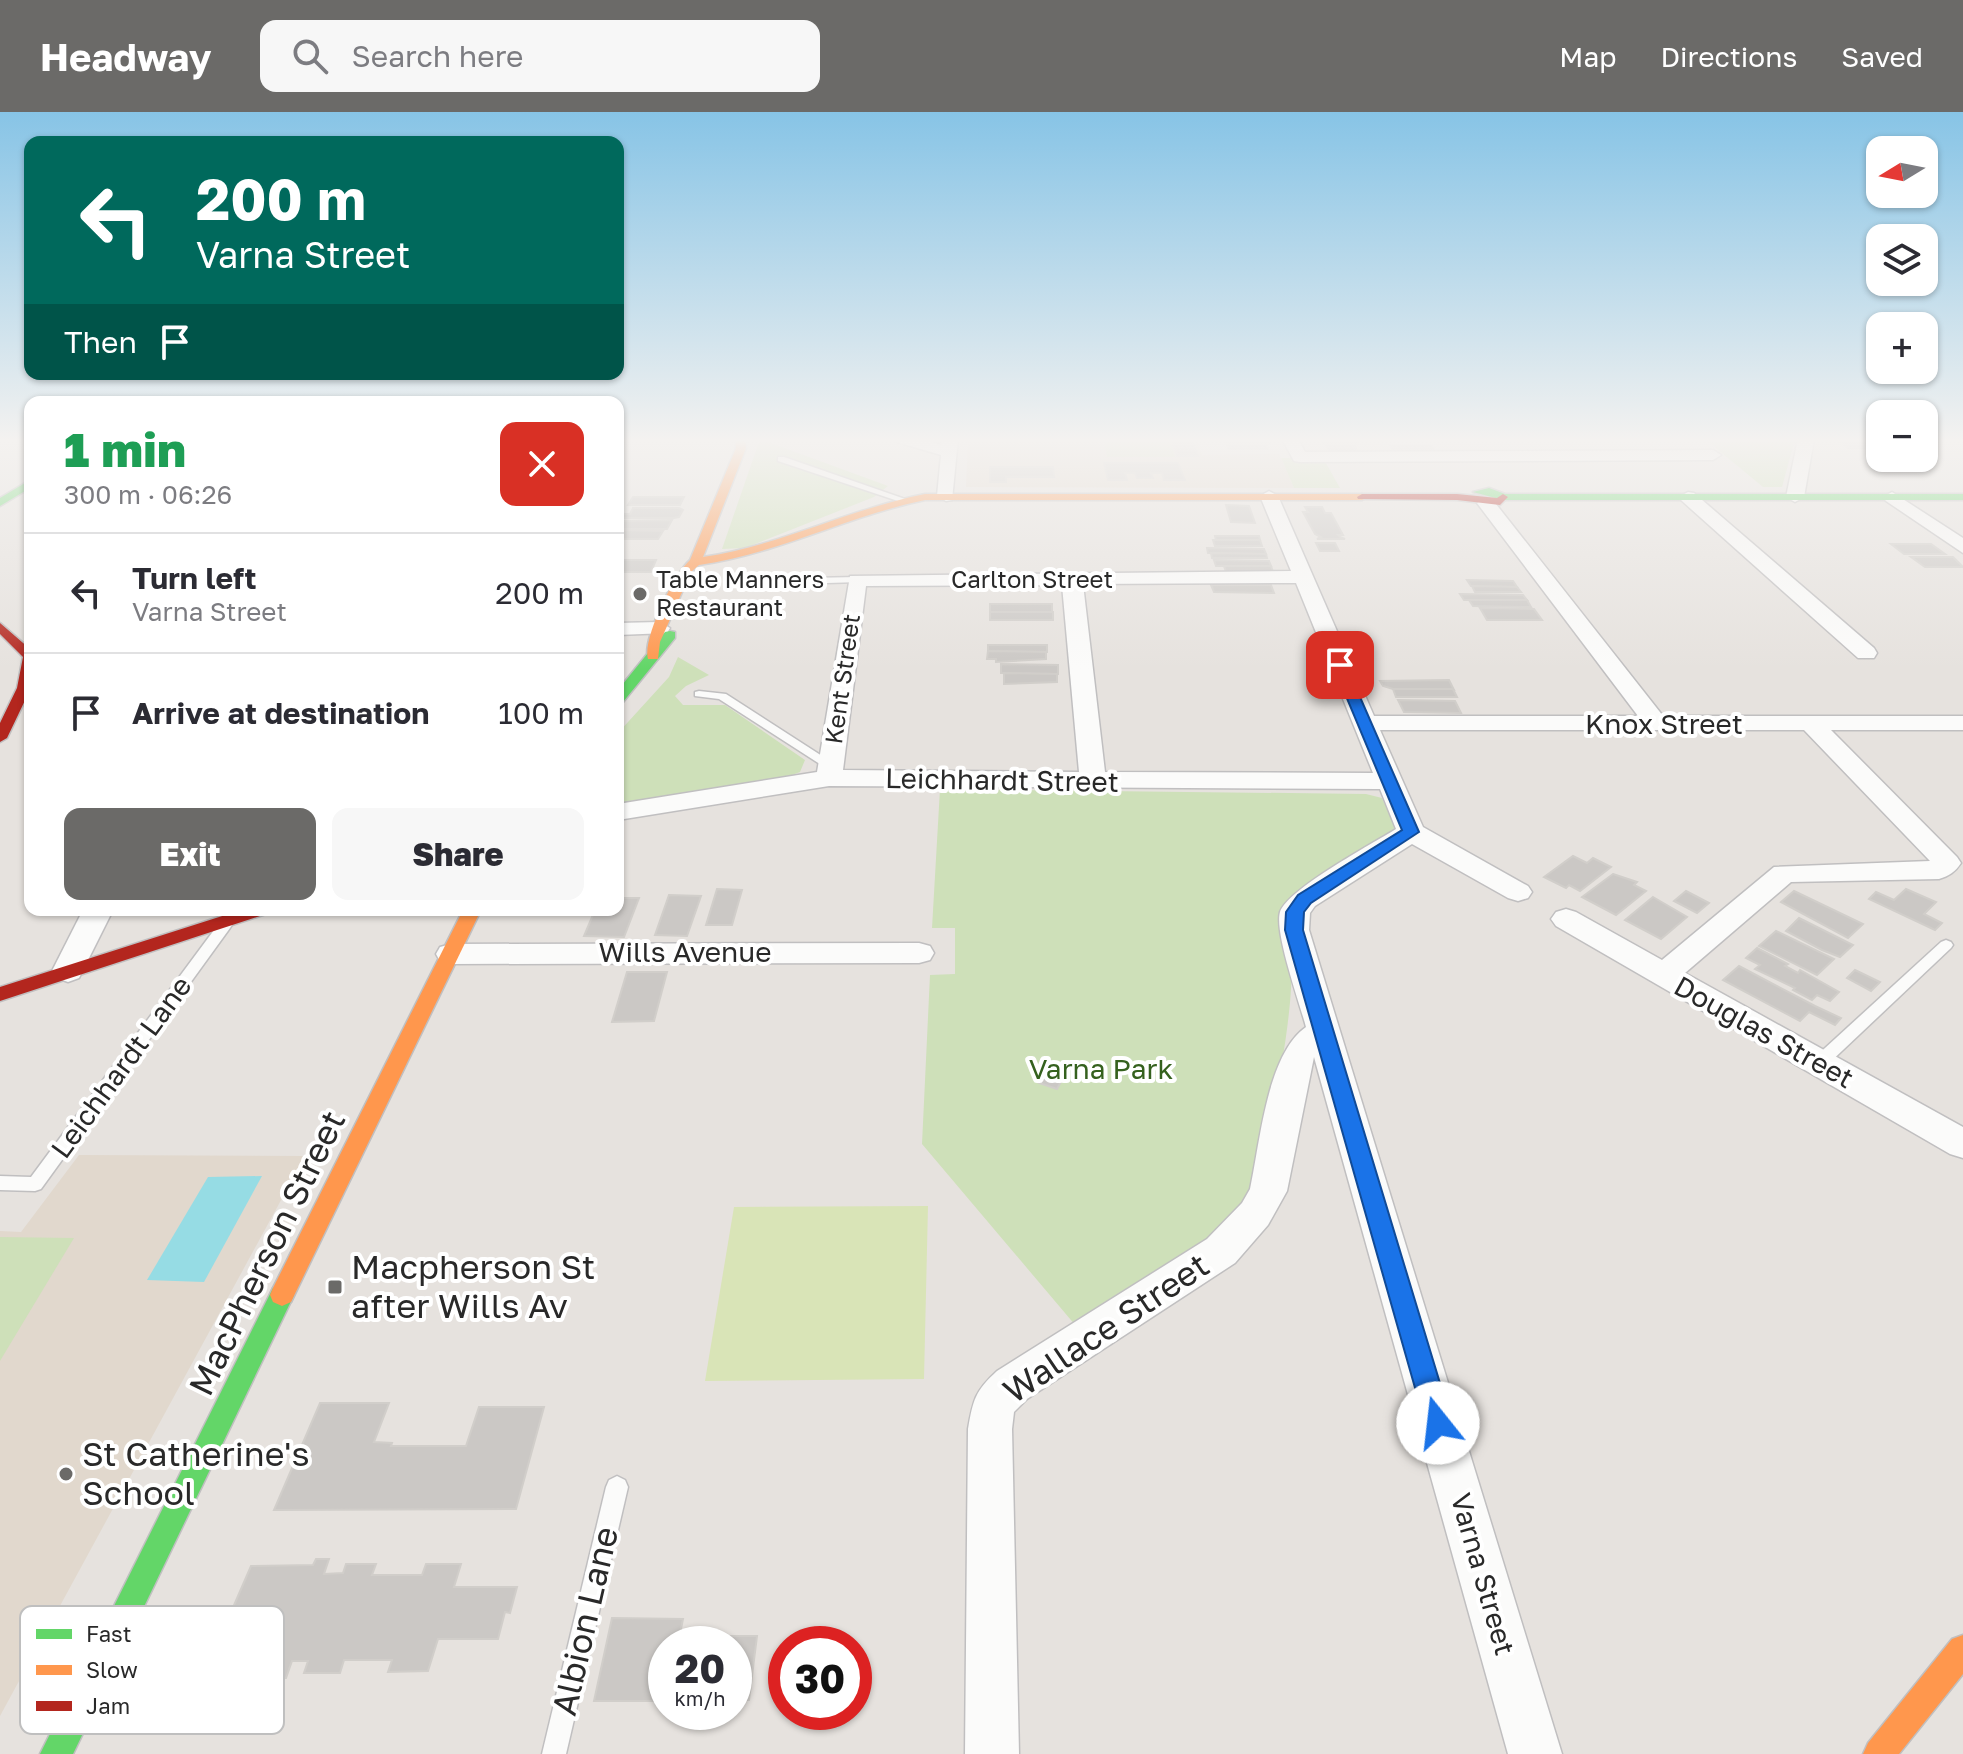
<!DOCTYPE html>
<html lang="en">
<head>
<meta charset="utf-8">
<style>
  :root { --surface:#fff; --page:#f7f7f7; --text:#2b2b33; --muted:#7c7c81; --line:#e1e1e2; --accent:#6b6a68 }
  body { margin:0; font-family:"Golos Text",sans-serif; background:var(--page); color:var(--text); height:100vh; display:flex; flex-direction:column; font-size:30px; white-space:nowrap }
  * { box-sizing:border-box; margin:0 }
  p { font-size:26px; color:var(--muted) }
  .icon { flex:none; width:44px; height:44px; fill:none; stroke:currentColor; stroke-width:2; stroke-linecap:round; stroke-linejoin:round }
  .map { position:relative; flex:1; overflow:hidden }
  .drawer { position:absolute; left:24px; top:284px; width:600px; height:520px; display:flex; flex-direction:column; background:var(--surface); border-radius:16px; box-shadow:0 2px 6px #0004 }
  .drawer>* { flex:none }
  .hud { position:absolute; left:24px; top:24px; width:600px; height:244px; border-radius:16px; box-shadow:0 2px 6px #0004; background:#00695c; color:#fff; overflow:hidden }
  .needle { width:52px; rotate:260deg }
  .fabs { position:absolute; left:1866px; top:24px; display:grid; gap:16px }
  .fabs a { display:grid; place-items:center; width:72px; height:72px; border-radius:16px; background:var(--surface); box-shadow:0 2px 6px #0004; font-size:40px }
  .speed { position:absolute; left:648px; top:1514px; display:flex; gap:16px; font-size:40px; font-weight:700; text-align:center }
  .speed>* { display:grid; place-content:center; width:104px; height:104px; border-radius:50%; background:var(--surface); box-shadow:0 2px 6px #0004; line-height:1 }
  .speed small { font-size:20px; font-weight:400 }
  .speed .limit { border:12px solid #d22; background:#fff; color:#111 }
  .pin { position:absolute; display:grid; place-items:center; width:68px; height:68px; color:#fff; margin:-34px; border-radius:16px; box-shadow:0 4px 12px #0006 }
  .me { position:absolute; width:88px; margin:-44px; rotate:344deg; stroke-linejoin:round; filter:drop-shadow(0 0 6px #0008) }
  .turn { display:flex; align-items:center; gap:28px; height:168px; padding:0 40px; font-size:36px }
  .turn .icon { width:104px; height:104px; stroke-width:2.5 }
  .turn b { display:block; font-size:56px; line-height:68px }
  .then { display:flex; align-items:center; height:76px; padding:0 40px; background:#0003; gap:16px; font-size:30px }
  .round { display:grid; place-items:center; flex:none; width:84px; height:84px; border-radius:16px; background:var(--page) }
  .summary { display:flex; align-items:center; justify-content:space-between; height:136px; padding:0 40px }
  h1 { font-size:48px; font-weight:800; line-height:60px; color:#1e9e55 }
  .cta { display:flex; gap:16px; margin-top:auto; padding:16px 40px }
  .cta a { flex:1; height:92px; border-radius:16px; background:var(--accent); color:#fff; font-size:32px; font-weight:800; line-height:92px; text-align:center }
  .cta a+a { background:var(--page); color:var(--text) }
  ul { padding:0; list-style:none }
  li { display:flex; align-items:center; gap:24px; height:120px; padding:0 40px; border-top:2px solid var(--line) }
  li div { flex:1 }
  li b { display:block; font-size:30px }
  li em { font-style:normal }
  header { display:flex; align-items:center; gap:48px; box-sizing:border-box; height:112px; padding:0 40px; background:var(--accent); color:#fff }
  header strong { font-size:38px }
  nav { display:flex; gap:44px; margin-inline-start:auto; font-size:28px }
  .search { width:560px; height:72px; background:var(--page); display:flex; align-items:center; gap:20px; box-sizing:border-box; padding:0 28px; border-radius:16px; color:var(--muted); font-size:30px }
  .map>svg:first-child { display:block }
  .education { fill:#e1d8cd }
  .green { fill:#cee0b9 }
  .pitch { fill:#d9e4b7 }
  .water { fill:#96dce4 }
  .building { fill:#cbc8c5; stroke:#d1ceca; stroke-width:2 }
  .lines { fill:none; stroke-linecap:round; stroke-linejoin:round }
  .lane-casing { stroke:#c0bfc0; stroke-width:3 }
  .street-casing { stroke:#c0bfc0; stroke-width:3 }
  .fast-casing { stroke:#c0bfc0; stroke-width:3 }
  .slow-casing { stroke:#c0bfc0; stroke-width:3 }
  .jam-casing { stroke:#c0bfc0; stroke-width:3 }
  .lane { fill:#fbfbfa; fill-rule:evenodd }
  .street { fill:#fbfbfa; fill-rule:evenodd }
  .fast { fill:#63d668; fill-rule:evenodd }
  .slow { fill:#ff974d; fill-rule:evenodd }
  .jam { fill:#b3261e; fill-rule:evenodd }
  .route { fill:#1a73e8; stroke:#114b97; stroke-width:2 }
  .poi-dot { fill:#6b6a68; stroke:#fff; stroke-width:3 }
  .labels { text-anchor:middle; stroke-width:8; stroke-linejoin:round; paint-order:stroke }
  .far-poi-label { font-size:24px; fill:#292929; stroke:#fff; text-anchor:start }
  .far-street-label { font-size:24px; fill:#292929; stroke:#fff }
  .street-label { font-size:28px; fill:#292929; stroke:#fff }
  .park-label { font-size:28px; fill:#35611e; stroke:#fff }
  .near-street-label { font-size:34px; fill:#292929; stroke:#fff }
  .near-poi-label { font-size:34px; fill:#292929; stroke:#fff; text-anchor:start }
  .key { fill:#fff; stroke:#bfbfbf; stroke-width:2 }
  .key-label { font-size:22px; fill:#292929 }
</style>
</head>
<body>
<header>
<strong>Headway</strong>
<div class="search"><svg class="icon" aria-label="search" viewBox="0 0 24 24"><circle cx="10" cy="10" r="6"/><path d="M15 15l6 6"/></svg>Search here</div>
<nav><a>Map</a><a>Directions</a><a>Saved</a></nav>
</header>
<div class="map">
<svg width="1963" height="1642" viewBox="0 0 1963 1642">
  <rect width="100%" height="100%" fill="#e6e2de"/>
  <g class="education">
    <path d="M968,327h228l6,16 77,-1 15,34 -328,-1z"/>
    <path d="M79,1043l226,1 -305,560v-485l21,1z"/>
  </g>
  <g class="green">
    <path d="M760,327l128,47 -14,11 -129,51 -23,1z"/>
    <path d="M1104,327h66l5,18h-68z"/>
    <path d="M1705,327h90l-13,48h-19z"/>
    <path d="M1281,346h42l17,30h-46z"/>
    <path d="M678,545l31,18 -23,11 -11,10 8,9h42l80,55 -5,12 -16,6 -166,25v-70l51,-56z"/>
    <path d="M940,677l426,5 16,4 14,31 -4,5 -95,58c-34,41 -3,53 -6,96 -2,48 -26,195 -56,228 -19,21 -44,35 -68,51 -30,20 -61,40 -91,59l-154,-182 8,-169 25,-1v-46h-23z"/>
    <path d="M0,1125l74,1 -74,123z"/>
  </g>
  <path class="pitch" d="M928,1094l-4,173 -219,2 29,-174z"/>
  <path class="water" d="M262,1064l-58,106 -57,-2 61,-103z"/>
  <g class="building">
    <path d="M1171,327h20l7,17h-21z"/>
    <path d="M1225,327h44l1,5h-43z"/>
    <path d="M1322,327h32l3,4h-33z"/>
    <path d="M1839,329h41v7h-32z"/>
    <path d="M1227,333h39l2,4h-39z"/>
    <path d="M1326,333h28l5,8 -30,-2z"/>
    <path d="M1390,333h41l3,4h-42z"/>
    <path d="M1104,351h74l7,17h-21l-2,-7h-11l2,5h-16l-2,-5h-10l2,7h-19z"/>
    <path d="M990,355h63l1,10h-48v5h-16z"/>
    <path d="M633,385h51l-4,8h-52z"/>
    <path d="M1226,393l23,1 6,17 -24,-1z"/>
    <path d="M1305,395h17l3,6h6l12,22h-5l2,2 5,2h-28l4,-2 -6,-3 -12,-22h5z"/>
    <path d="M633,396h46l4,2 -4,7 -5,1h-56v-4h12z"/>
    <path d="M672,408l-5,9h-49v-8z"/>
    <path d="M618,418l45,1 -5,8h-40z"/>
    <path d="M1215,424h44l1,4h-44z"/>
    <path d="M1213,428h47l2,6h-47z"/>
    <path d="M1316,431h19l4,8h-19z"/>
    <path d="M1891,432h40l14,10h-41z"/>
    <path d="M1207,436l57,1 2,5 -58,-1z"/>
    <path d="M1211,441l55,1 1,4h-55z"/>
    <path d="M1911,445h42l10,10h-38z"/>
    <path d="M618,448h38l-5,12h-33z"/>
    <path d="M1214,448l55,1 2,5h-55z"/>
    <path d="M1224,454h47l2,6h-47z"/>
    <path d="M1467,468l46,1 4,6 -46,-1z"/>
    <path d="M1211,473h60l3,8 -60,-1z"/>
    <path d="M1472,474l45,1 4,5h-46z"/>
    <path d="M1460,482l63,1 4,5h-63z"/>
    <path d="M1469,488h58l4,7 -58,-1z"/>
    <rect x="990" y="492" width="62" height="8"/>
    <path d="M1480,496l54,1 8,11h-55z"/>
    <rect x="990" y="500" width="63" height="8"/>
    <path d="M988,533h59v7l-59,-1z"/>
    <path d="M988,539l58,1v7l-50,3v-3h-9z"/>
    <path d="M1001,552l57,1v9l-57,-1z"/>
    <path d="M1004,561l53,1v8l-53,2z"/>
    <path d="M1449,568l5,10 -61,-1 -10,-3 -3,-5z"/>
    <path d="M1393,577h60l4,8h-61z"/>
    <path d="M1398,588l57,1 6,12 -57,-1z"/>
    <path d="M1573,744l14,7 6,-5 18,9 -31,24 -11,-6 -3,3 -22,-11z"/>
    <path d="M1613,762l24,8 -3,3 12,6 -30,24 -34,-18z"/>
    <path d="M717,777l25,1 -10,35h-26z"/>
    <path d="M1906,777l30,13 -12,12 18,9 -7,7 -66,-31 7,-7 18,8z"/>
    <path d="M1686,779l23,12 -12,10 -23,-12z"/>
    <path d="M1794,779l69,33 -15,14 -67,-36z"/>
    <path d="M669,783l32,1 -14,40 -32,-1z"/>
    <path d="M1653,785l34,20 -26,22 -36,-19z"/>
    <path d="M618,786h21l-15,39 -40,-1 11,-26h23z"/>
    <path d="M1799,806l54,27 -13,12 -18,-7 -36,-19z"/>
    <path d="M1776,819l58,28 -17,16 -58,-29z"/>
    <path d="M1757,836l31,16 -3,2 13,7 2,-3 39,22 -9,9 -13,-6 -5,5 -19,-10 2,-2 -40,-19 5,-4 -14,-7z"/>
    <path d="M1739,854l76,40 26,12 -6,7 -26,-13 -9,9 -77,-41z"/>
    <path d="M1855,858l25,12 -9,9 -24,-13z"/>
    <path d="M627,860h40l-13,49 -42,1z"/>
    <path d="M1046,958l18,6 -7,13 -18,-6z"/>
    <path d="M320,1291h69l-15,39 18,1 -1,3h75l13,-39h65l-28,102 -242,1z"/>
    <path d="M316,1447h13l-5,15 19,-1 3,-9h30l-4,11h50l4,-11h35l-7,23h63l-7,26 -5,-1 -7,27h-60l-10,32 -40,1 4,-12h-48l-4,13h-36l4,-12h-16l-6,17h-20l3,-6h-64l46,-106 62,-1z"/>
    <path d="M612,1506l71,1 -5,25h-12v57h-72z"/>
    <path d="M688,1524h69l-8,64h-15v-56h-56l9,-2z"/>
  </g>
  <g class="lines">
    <defs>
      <g id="lane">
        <path d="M778,345h6l121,42 -7,2 -120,-40z"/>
        <path d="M857,465l3,1v4l-98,3 -5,-3 5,-3z"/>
        <path d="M699,579l27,3 110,71 -2,3h-8l-107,-69 -24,-3v-4z"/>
        <path d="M225,808l7,5 -2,3 -189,261 -6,2 -35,-1v-14l31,1 189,-255z"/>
        <path d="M1946,828l5,2 2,3 -2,3 -126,119h-12l-2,-4 2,-4 128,-117z"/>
        <path d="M617,1364l8,4 3,7 -62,267h-24l64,-267 3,-7z"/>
      </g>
      <g id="street">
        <path d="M895,327h25l21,6 1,-6h16l-6,61 -6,1 -9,-5 4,-41 -44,-13z"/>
        <path d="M1282,327h16l7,13 408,-2 8,5 -8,5 -413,2 -6,-1z"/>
        <path d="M1798,327h16l-10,58 -9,5 -9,-5z"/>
        <path d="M1269,379l9,5 96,220h264l-161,-213 9,-5 6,1 171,217h300v14h-132l126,127 4,6c-6,9 -12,13 -22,16l-148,3 -106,91 278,154v31l-13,-4 -394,-228 -5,-7 5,-7 10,-3 10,3 86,48 112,-93 156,-6 -126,-131h-424l43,97 105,59 4,6 -4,6 -10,3 -10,-3 -96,-54 -97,62 -5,7 -1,17 253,824h-54l-194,-697 -27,134 -19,34 -33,38 -208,136 -13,13 -2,17 7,325h-54l3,-325c5,-29 7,-38 29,-58l210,-132 35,-36 8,-14c10,-46 17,-135 56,-162 -6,-23 -32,-95 -26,-115 8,-23 92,-68 116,-83l-16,-40 -551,-3 -211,34v-16l199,-32 33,-196 441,-5 -31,-75zM1296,471l77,190 -268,-1 -22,-188zM1062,473l17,187 -236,-2 23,-184z"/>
        <path d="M1688,380l6,1 180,155 3,5 -3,5h-16l-176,-157 -3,-4z"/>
        <path d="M1892,380l71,46v15l-77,-52 -3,-4z"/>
        <path d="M659,510l11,6 -3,5 -49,2v-12z"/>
        <path d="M83,798h30l-34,68 -11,4 -11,-4 -5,-7z"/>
        <path d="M919,831l11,3 4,7 -4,7 -11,3 -468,1 -11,-3 -4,-7 4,-7 11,-3z"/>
      </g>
      <g id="fast">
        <path d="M30,368v8l-30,18v-8z"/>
        <path d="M1489,376l16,6h458v6h-460l-30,-8z"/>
        <path d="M670,519l5,1v6l-52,64 -5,1v-13l47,-58z"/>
        <path d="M282,1172l9,4 3,7 -221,459h-33l233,-466z"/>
      </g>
      <g id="slow">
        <path d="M735,327h10l1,9 -43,109c76,-11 146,-48 222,-63h437l5,3 -5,3h-437c-77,16 -148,54 -226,65l-8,7 -31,70 -2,17h-10c-6,-20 26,-85 42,-99l46,-112z"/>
        <path d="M463,798h18l-190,392 -9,4 -9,-4 -3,-7 3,-7z"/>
        <path d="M1963,1523v39l-64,80h-36l5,-11 84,-104z"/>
      </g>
      <g id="jam">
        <path d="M1362,382h95l40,4 6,-4 5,3 -8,8 -43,-5 -99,-1 -1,-2z"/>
        <path d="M0,511l30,26v41l-23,48 -7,4v-19l17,-35 6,-31 -23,-23z"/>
        <path d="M241,798h28l-3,4 -266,87v-14z"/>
      </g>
    </defs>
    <use href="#lane" class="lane-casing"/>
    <use href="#street" class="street-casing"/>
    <use href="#fast" class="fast-casing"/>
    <use href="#slow" class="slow-casing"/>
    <use href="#jam" class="jam-casing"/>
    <use href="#lane" class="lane"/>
    <use href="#street" class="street"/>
    <use href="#fast" class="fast"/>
    <use href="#slow" class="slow"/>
    <use href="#jam" class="jam"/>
  </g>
  <linearGradient id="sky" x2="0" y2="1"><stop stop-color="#87c4e6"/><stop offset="0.59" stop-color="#f4f2f0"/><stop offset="1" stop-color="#f4f2f0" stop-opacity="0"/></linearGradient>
  <rect width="1963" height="557" fill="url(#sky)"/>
  <path class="route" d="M1340,549l6,4 73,167 -108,71 -7,9 -1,18 149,493 -4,9 -10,3 -9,-3 -4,-9 -140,-493 1,-18 12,-17 104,-65 -69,-165z"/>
  <g class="poi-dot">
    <circle cx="640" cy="482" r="8"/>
    <rect x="327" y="1167" width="16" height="16" rx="4"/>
    <circle cx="66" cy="1362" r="8"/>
  </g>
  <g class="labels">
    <g class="far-poi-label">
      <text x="656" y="476">Table Manners<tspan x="656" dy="28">Restaurant</tspan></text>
    </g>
    <g class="far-street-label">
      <text x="1032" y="476">Carlton Street</text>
      <text transform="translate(843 567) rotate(-82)" y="8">Kent Street</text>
    </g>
    <g class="street-label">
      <text x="1664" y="622">Knox Street</text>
      <text transform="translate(1002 668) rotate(1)" y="10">Leichhardt Street</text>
      <text x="685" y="850">Wills Avenue</text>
      <text transform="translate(1764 920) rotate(29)" y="10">Douglas Street</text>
      <text transform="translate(121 955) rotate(-54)" y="10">Leichhardt Lane</text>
      <text transform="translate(1483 1462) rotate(74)" y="10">Varna Street</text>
    </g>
    <g class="park-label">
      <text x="1101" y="967">Varna Park</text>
    </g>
    <g class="near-street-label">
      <text transform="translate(267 1141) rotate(-64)" y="12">MacPherson Street</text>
      <text transform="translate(1106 1216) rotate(-34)" y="12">Wallace Street</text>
      <text transform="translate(585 1509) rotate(-77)" y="12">Albion Lane</text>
    </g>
    <g class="near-poi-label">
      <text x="351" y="1167">Macpherson St<tspan x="351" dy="39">after Wills Av</tspan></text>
      <text x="82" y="1354">St Catherine's<tspan x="82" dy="39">School</tspan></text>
    </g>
  </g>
  <rect x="20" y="1494" width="264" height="128" rx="12" class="key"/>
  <rect x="36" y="1517" width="36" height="10" fill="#63d668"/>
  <rect x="36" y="1553" width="36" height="10" fill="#ff974d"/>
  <rect x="36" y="1589" width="36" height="10" fill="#b3261e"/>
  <g class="key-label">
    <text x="86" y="1530">Fast</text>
    <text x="86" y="1566">Slow</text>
    <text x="86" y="1602">Jam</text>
  </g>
</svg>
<div class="fabs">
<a><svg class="needle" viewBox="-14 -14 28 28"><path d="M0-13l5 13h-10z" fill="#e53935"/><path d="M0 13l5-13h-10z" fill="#7c7c81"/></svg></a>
<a><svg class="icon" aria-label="layers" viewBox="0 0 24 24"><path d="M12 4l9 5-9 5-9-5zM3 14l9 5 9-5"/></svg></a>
<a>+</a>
<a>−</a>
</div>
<div class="speed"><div>20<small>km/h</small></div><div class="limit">30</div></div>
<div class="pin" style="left:1340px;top:553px;background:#d93025"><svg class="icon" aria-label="arrive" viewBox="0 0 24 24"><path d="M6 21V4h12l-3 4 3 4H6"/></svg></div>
<svg class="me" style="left:1438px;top:1311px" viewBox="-20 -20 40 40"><circle r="19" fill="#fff"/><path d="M0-13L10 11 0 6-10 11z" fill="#1a73e8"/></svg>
<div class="hud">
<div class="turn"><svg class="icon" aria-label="left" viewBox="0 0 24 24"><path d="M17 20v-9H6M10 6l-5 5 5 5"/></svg><div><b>200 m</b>Varna Street</div></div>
<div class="then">Then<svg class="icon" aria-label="arrive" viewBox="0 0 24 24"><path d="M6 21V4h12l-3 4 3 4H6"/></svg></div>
</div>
<section class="drawer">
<div class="summary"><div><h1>1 min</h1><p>300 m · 06:26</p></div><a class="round" style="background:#d93025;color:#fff"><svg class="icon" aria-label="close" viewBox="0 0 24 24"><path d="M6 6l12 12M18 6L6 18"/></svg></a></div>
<ul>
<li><svg class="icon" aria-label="left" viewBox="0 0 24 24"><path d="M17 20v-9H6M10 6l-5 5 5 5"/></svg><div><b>Turn left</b><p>Varna Street</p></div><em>200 m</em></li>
<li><svg class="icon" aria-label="arrive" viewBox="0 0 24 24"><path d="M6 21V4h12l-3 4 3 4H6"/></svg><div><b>Arrive at destination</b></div><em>100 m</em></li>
</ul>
<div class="cta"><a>Exit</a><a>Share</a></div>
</section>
</div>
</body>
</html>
